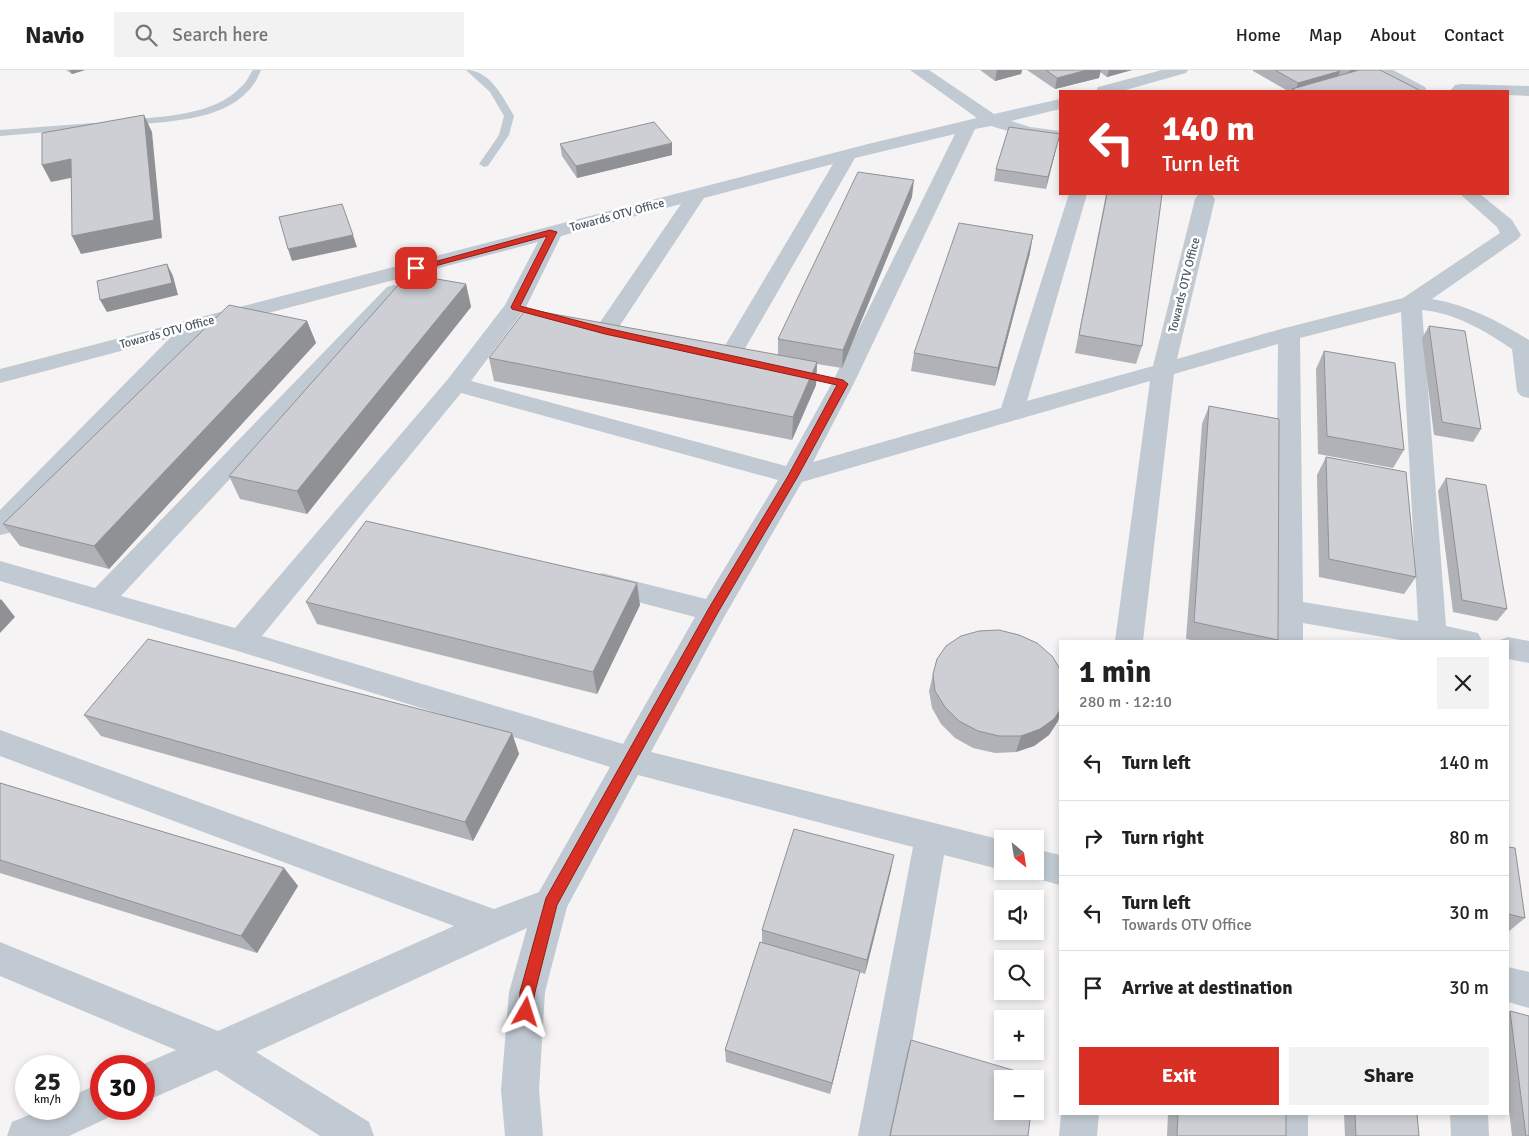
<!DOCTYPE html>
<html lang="en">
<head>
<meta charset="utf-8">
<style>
  :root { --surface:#fff; --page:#f2f2f2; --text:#222; --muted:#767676; --line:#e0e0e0; --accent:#d93025 }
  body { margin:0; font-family:Signika,sans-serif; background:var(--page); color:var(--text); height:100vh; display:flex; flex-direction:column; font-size:19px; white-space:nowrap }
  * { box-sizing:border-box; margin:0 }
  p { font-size:16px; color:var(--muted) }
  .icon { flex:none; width:28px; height:28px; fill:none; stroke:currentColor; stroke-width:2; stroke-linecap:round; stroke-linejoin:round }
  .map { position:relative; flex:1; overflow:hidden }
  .side { position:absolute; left:1059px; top:570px; width:450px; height:475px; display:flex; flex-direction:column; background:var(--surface); border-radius:0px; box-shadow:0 2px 8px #0003 }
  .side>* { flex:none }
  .hud { position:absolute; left:1059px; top:20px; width:450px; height:105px; border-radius:0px; box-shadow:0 2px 8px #0003; background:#d93025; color:#fff; overflow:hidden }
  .needle { width:32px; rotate:150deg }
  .controls { position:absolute; left:994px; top:760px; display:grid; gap:10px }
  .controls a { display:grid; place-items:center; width:50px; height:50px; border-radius:0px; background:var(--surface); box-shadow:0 2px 8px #0003; font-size:25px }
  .speed { position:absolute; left:15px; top:985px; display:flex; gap:10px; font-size:25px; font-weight:700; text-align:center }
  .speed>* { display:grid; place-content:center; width:65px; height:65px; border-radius:50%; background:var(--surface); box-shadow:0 2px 8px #0003; line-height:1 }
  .speed small { font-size:12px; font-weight:400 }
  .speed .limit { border:8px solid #d22; background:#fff; color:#111 }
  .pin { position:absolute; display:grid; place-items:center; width:42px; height:42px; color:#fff; margin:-21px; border-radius:10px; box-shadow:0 2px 8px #0006 }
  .me { position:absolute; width:55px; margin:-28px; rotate:6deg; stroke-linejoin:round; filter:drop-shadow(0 0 4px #0008) }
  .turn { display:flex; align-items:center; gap:18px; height:105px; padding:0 20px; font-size:22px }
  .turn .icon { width:65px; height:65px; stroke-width:2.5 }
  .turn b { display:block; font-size:35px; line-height:42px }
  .round { display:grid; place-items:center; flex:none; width:52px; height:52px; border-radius:0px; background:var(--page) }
  .headline { display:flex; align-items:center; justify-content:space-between; height:85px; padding:0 20px }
  h1 { font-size:30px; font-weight:700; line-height:38px }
  .cta { display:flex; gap:10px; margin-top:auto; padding:10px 20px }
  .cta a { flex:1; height:58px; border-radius:0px; background:var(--accent); color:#fff; font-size:20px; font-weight:700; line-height:58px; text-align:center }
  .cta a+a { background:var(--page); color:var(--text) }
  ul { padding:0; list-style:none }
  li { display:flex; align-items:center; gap:15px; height:75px; padding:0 20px; border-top:1px solid var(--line) }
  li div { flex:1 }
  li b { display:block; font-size:19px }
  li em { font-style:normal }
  header { display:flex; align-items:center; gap:30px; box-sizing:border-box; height:70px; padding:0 25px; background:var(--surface); border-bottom:1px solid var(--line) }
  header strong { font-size:24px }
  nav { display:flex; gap:28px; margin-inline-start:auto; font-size:18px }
  .search { width:350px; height:45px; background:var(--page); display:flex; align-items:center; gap:12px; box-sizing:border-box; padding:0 18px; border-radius:0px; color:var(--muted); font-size:19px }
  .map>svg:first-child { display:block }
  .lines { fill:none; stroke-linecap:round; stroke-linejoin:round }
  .lane { fill:#c1cad2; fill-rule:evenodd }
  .street { fill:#c1cad2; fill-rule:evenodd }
  .wall { fill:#b0b2b7 }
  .shaded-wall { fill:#909195 }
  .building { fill:#cdcfd5; stroke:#909195 }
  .route { fill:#d93025; stroke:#8d1f18 }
  .labels { text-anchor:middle; stroke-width:5; stroke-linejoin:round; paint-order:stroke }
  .far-street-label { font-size:12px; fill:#4a5661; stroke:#fff }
</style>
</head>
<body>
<header>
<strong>Navio</strong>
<div class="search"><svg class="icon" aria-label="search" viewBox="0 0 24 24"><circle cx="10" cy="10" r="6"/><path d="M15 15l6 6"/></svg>Search here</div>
<nav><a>Home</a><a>Map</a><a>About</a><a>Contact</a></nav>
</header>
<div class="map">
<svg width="1529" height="1066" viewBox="0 0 1529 1066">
  <rect width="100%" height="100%" fill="#f5f3f3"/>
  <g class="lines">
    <g class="lane">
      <path d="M253,0h8c-3,7 -6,14 -12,20 -28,32 -84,31 -123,36l-5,-3 5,-3c38,-4 88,-4 116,-34 5,-4 7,-11 11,-16z"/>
      <path d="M466,0c24,0 37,27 48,46l-5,19 -21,31 -4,1 -5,-3 20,-29 5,-19 -14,-24z"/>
      <path d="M93,53l5,3 -2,2 -96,8v-6z"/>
    </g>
    <g class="street">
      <path d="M910,0h19l65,44 66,-15v10l-49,12 19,6 30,4v10l-32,-4 -37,-11 -16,3 -121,254 -41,79 188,-54 68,-214h18l-60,207 126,-35 42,-167 3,-4h14l3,4 -38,160 104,-30 122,-31 97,-65 -3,-6 -37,-33h20l32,26 9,15 -3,4 -86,60c36,6 66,22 97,41v58l-8,-2 -4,-5 -5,-42c-27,-18 -56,-36 -90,-39l24,316 32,7 4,8h-76l-103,-18v18h-28l3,-297 -104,30 -31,267h-28l35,-260 -348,101 -79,137 -72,133 351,88v30l-58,-15 -48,281h-38l55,-289 -275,-72 -71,132 -22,85 -6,98 4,46h-38l-4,-46 8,-98 18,-64 -271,124 113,70 5,14h-54l-104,-66 -72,32v-36h-5l37,-16 -176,-74v-34l218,89 236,-105 -454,-170v-26l494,179 45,-17 71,-125 -369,-115 -241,-71v-20l95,27 292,-301 7,-2 7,2 4,4 -4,4 -280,301 114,32 213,-249 57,-74 33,-63 -334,88 -195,203 -9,2v-25l170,-172 -170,45v-14l868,-225 109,-26zM955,64l-123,249 -46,83 -315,-85 55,-74 35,-71 120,-32 -87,127 3,5 8,2 8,-2 91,-138 129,-34 -116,195 3,5 8,2 8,-2 119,-206zM1401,242l17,309 -115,-19 -3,-264zM461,323l317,87 -72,119 -104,-26 -10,3 -4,7 4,7 103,27 -72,127 -361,-108z"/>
      <path d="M1162,0h26l-2,3 -64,18h-26l2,-4z"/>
      <path d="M1373,0h20l32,17 2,4h-20l-32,-18z"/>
      <path d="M1461,14l68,2v10l-21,-1v-4h-58l5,-6z"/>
      <path d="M1508,567l21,4v22l-21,-4v-18h-11z"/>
      <path d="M1035,779l25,6v30l-37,-10 -1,-4h13z"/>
      <path d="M1508,897l21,5v36l-21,-6z"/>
      <path d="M101,1013v26h16l-3,6 -45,21h-62l5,-14 31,-13h26v-12z"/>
      <path d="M1061,1044h38l-2,22h-38z"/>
      <rect x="1270" y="1044" width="38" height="22"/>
      <path d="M1450,1044h38l1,22h-38z"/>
    </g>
  </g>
  <g class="wall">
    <path d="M66,0h19l-13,4z"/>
    <path d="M980,0h42l-1,4 -26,7z"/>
    <path d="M1027,0h105l-25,7 -7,-5 -1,6 -44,11z"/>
    <path d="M1253,0h127l41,21h-133l-35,-20z"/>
    <path d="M560,74l112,11 -95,23 -15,-22z"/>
    <path d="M1057,75l-11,44 -52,-8 2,-12z"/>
    <path d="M1106,124h56l-20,152 -6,18 -61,-11z"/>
    <path d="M912,127l-70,171 -25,-4 -1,21 -24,55 -298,-59 -5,-23 289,-3v-16z"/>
    <path d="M1030,183l-35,133 -84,-15 3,-18z"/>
    <path d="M466,214l5,23 -164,207 -67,-15 -11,-23z"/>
    <path d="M307,251l9,22 -207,226 -89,-23 -17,-22z"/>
    <path d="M1429,256l52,103 -8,13 -39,-7 -12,-97z"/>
    <path d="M1324,281l80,99 -11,18 -75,-14 -2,-85z"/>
    <path d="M1209,336l69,234 -1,1h-81l-10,-2 16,-215z"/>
    <path d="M1326,387l90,120 -12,17 -85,-17 -2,-102z"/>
    <path d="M1446,408l61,131 -10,12 -44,-9 -15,-121z"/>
    <path d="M306,532l334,3 -43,89 -280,-70z"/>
    <path d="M933,604l125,47 -9,14 -15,11 -18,6 -21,1 -22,-5 -18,-10 -14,-14 -9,-16 -3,-17z"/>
    <path d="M84,645l428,18 7,21 -46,87 -372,-105z"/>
    <path d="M0,713l284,85 14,18 -41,67 -257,-80z"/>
    <path d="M1508,777l17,71 -17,14z"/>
    <path d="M891,800l-26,104 -6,-2 -2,12 -27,110 -104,-32 -1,-12 37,-107v-13z"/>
    <path d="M1510,941l19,125h-17l-4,-34v-89z"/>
    <path d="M911,970l117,96h-139l18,-84z"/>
    <path d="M1168,1044h118v22h-119z"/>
    <path d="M1344,1044h73l2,22h-74z"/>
  </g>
  <g class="shaded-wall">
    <path d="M70,0h15l-13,4z"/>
    <path d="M997,0h25l-1,4 -26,7z"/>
    <path d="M1087,0h14l-2,8 -44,11 2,-11z"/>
    <path d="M1109,0h23l-25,7z"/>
    <path d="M1351,0h20l-27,12 5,-11z"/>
    <path d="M1340,1l-4,11 -41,9 3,-8z"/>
    <path d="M144,45l8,17 10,106 -81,16 -9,-18z"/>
    <path d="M1060,64l-3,11 -11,44 2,-12z"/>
    <path d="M672,73v12l-95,23 -1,-12z"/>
    <path d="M71,89l9,17 -29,6 -9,-17z"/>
    <path d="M914,110l-2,17 -70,171 1,-18z"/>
    <path d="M353,165l4,12 -65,14 -4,-12z"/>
    <path d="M1033,165l-3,18 -35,133 3,-18z"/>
    <path d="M167,194l6,12 5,19 -71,17 -7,-12z"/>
    <path d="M466,214l5,23 -164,207 -10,-23z"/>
    <path d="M307,251l9,22 -207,226 -15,-23z"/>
    <path d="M817,292l-1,23 -24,55 1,-23z"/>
    <path d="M637,513l3,22 -43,89 -4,-22z"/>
    <path d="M1,529l14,18 -15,16v-33z"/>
    <path d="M1060,640v4l-2,7 -9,14 -15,11 -18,6 5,-16z"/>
    <path d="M512,663l7,21 -46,87 -8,-19z"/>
    <path d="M894,785l-3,15 -26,104 2,-14z"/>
    <path d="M284,798l14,18 -41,67 -16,-17z"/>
    <path d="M860,901l-3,13 -27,110 2,-11z"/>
  </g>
  <g class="building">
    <path d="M1046,0h41l-30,8z"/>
    <path d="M1275,0h64l1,1 -42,12z"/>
    <path d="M1359,0h21l41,21h-125l-4,-2z"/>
    <path d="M144,45l10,105 -82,16 -1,-77 -29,6v-32z"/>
    <path d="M654,52l18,21 -96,23 -16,-22z"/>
    <path d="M1009,57l51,7 -12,43 -52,-8z"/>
    <path d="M858,102l56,8 -71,170 -65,-11z"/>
    <path d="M1107,124h55l-20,152 -63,-11z"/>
    <path d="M342,134l11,31 -65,14 -9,-32z"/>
    <path d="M959,153l74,12 -35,133 -84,-15z"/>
    <path d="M167,194l5,19 -72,17 -3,-19z"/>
    <path d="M408,204l58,10 -169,207 -68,-15z"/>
    <path d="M229,235l78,16 -213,225 -91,-22z"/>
    <path d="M526,239l291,53 -24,55 -304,-59z"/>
    <path d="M1429,256l36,5 16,98 -39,-7z"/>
    <path d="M1324,281l71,12 9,87 -77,-14z"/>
    <path d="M1209,336l70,13 -1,221 -84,-18z"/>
    <path d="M1326,387l80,15 10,105 -87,-18z"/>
    <path d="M1446,408l40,7 21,124 -45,-9z"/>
    <path d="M366,451l271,62 -44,89 -287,-70z"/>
    <path d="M999,560l20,5 18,8 15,13 8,13v41l-6,9 -14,10 -19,7h-22l-21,-5 -19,-10 -14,-14 -10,-16 -2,-17 4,-15 9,-13 15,-10 18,-5z"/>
    <path d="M148,569l364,94 -47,89 -381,-107z"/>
    <path d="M0,713l284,85 -43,68 -241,-76z"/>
    <path d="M794,759l100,26 -27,105 -105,-30z"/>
    <path d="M1508,777l7,1 10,70 -17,-4z"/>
    <path d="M760,872l100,29 -28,112 -107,-33z"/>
    <path d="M1510,941l19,5v120h-3z"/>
    <path d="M911,970l125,37 -1,8v-6h-33v32h29l-3,25h-138z"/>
    <path d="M1178,1044h108v22h-109z"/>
    <path d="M1355,1044h62l2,22h-63z"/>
  </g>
  <path class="route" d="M550,160l7,2 -37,74 86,22 237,52 5,4 -50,92 -81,138 -160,291 -22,87 -4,25 -5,2 -5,-2 -2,-5 1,-20 26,-94 163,-290 79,-132 49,-91 -232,-51 -93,-25 -1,-2 36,-71 -131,35 -4,-3z"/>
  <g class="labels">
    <g class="far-street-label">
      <text transform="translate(617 145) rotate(-15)" y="4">Towards OTV Office</text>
      <text transform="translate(1184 215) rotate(-76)" y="4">Towards OTV Office</text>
      <text transform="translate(167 262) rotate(-15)" y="4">Towards OTV Office</text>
    </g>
  </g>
</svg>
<div class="controls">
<a><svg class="needle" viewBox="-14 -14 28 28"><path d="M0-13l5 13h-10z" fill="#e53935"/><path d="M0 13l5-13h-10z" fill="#767676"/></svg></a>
<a><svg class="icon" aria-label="sound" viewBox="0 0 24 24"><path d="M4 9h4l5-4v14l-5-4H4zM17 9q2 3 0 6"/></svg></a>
<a><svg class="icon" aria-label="search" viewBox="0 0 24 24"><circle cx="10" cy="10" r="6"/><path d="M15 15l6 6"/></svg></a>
<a>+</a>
<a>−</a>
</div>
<div class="speed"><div>25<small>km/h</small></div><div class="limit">30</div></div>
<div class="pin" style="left:416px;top:198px;background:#d93025"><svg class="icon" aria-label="arrive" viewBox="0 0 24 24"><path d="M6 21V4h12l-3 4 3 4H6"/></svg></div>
<svg class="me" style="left:526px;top:942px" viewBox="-20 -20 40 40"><path d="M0-17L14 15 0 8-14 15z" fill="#d93025" stroke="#fff" stroke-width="4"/></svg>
<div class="hud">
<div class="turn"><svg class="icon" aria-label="left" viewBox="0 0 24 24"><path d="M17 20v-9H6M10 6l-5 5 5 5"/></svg><div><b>140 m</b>Turn left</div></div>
</div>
<section class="side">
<div class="headline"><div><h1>1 min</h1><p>280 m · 12:10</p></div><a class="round"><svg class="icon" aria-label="close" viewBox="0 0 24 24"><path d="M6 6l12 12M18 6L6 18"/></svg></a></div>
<ul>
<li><svg class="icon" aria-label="left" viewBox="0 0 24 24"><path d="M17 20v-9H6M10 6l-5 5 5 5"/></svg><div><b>Turn left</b></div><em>140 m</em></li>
<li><svg class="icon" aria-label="right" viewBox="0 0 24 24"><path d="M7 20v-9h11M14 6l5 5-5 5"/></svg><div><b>Turn right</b></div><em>80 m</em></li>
<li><svg class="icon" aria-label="left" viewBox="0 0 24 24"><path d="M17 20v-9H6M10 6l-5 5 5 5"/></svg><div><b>Turn left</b><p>Towards OTV Office</p></div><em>30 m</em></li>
<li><svg class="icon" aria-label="arrive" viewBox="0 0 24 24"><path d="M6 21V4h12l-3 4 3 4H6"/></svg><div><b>Arrive at destination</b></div><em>30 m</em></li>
</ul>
<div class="cta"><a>Exit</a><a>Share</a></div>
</section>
</div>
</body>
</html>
